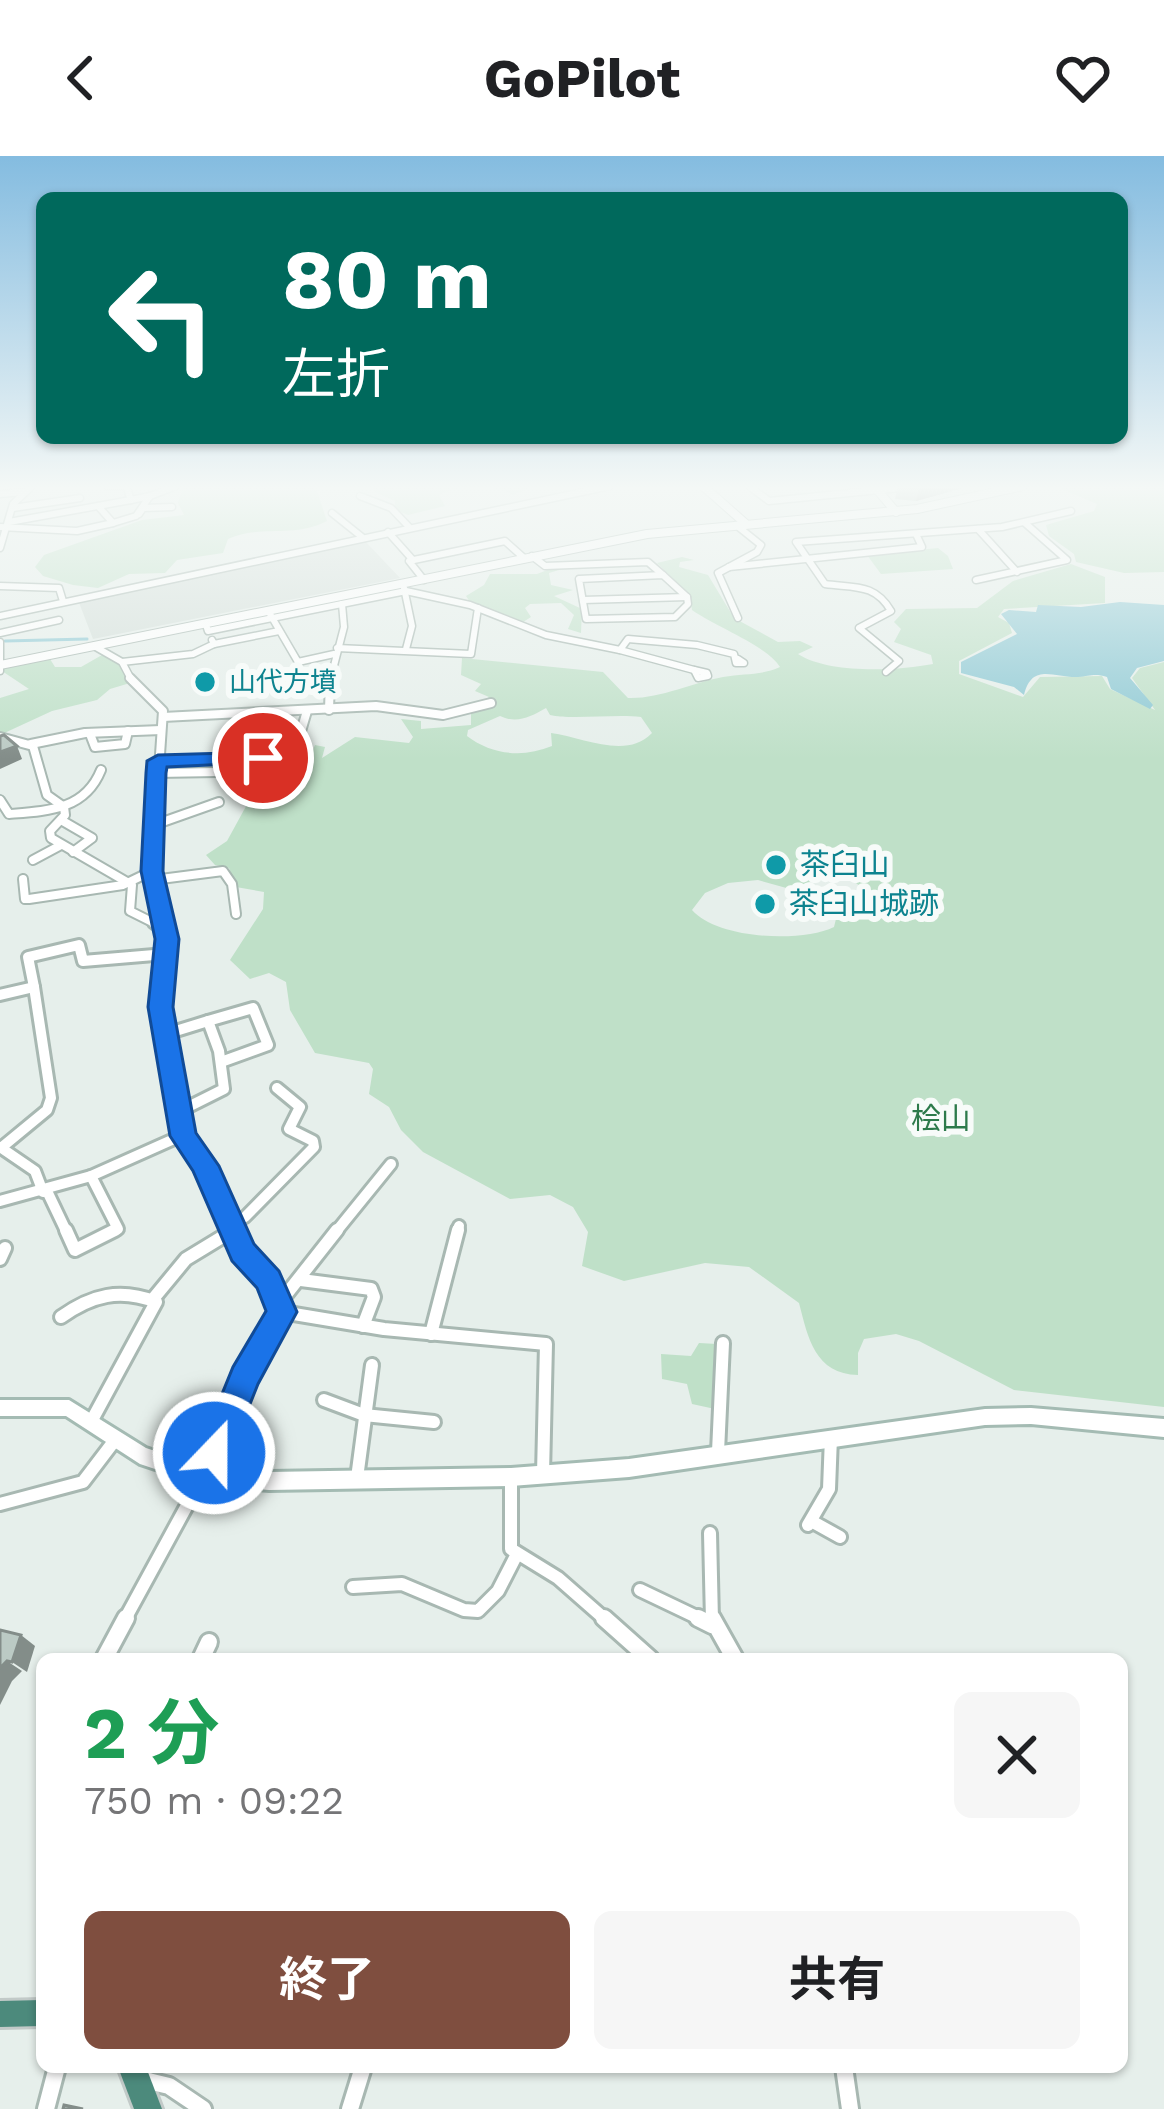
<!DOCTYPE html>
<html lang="ja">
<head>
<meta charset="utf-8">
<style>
  :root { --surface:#fff; --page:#f6f6f6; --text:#202124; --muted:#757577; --accent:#7f4e3f }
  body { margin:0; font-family:"Work Sans","Noto Sans JP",sans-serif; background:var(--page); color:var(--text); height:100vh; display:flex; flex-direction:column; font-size:45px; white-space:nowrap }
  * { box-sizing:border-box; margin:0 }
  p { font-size:39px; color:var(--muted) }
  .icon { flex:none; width:66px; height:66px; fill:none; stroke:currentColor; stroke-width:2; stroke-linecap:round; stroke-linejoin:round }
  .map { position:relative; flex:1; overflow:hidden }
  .details { position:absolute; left:36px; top:1497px; width:1092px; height:420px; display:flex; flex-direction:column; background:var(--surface); border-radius:18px; box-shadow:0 3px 9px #0004 }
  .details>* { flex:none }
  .banner { position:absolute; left:36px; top:36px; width:1092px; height:252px; border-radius:18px; box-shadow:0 3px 9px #0004; background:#00695c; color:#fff; overflow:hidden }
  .pin { position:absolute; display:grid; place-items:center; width:102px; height:102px; color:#fff; margin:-51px; border:6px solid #fff; border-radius:50%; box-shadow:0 3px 12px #0007 }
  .me { position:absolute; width:132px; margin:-66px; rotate:22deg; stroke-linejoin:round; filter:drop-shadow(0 0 9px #0008) }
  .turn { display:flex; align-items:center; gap:42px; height:252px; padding:0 48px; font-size:54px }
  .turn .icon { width:156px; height:156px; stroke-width:2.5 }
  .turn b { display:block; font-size:84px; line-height:102px }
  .round { display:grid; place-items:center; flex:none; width:126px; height:126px; border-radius:18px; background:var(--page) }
  .headline { display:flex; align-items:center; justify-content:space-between; height:204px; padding:0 48px }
  h1 { font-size:72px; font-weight:700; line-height:90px; color:#1e9e55 }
  .cta { display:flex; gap:24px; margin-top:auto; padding:24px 48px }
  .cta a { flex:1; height:138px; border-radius:18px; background:var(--accent); color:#fff; font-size:48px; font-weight:700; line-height:138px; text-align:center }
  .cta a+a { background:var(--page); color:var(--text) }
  header { display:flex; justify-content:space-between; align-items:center; height:156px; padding:0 48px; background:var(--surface); font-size:54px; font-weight:700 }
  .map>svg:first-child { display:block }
  .built { fill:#d4dfda }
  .green { fill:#bfe0c8; fill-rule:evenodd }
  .water { fill:#8ec9d4 }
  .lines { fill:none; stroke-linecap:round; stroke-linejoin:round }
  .stream { stroke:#8ec9d4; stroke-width:3 }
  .minor-far4-casing { stroke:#a8b8b2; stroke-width:9 }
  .minor-far3-casing { stroke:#a8b8b2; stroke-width:12 }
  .minor-far2-casing { stroke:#a8b8b2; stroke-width:16 }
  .minor-far1-casing { stroke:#a8b8b2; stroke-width:18 }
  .minor-casing { stroke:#a8b8b2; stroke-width:22 }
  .tertiary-casing { stroke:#a8b8b2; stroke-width:10 }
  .secondary-casing { stroke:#a4bbb3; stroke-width:6 }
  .trunk-casing { stroke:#c2cac8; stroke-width:6 }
  .minor-far4 { stroke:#fff; stroke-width:6 }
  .minor-far3 { stroke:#fff; stroke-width:8 }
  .minor-far2 { stroke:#fff; stroke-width:10 }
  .minor-far1 { stroke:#fff; stroke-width:12 }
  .minor { stroke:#fff; stroke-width:16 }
  .tertiary { stroke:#fff; stroke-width:8 }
  .secondary { fill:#fff; fill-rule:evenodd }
  .trunk { fill:#4c8a7c; fill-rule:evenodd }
  .wall { fill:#a1aea9 }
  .shaded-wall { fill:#838d89 }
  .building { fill:#bbcac4; stroke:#838d89; stroke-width:3 }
  .route { fill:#1a73e8; stroke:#114b97; stroke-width:3 }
  .culture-dot { fill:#0f9aa8; stroke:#f7fbf9; stroke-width:4.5 }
  .labels { text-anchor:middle; stroke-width:12; stroke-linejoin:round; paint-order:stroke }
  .far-culture-label { font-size:27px; fill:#0d838f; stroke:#f7fbf9; text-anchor:start }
  .culture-label { font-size:30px; fill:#0d838f; stroke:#f7fbf9; text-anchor:start }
  .park-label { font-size:30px; fill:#2d7a4b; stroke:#f7fbf9 }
</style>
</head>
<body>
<header><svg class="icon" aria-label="back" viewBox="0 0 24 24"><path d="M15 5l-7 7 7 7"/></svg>GoPilot<svg class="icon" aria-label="heart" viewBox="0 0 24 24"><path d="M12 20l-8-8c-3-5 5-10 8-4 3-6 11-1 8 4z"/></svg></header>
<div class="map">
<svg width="1164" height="1953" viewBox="0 0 1164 1953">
  <rect width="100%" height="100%" fill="#e6efeb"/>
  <path class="built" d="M364,384l36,38 -307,61 -15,-39z"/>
  <g class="green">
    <path d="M183,330h137l-3,5 10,30c-36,18 -67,3 -99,18l-5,14 -46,7 -12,13 -36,1 -31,14 -25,-3 -30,-9 -8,-9 9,-12 98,-35 42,-5 -6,-12z"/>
    <path d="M373,330h164l-25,9c-7,-9 -58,-10 -73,0l6,11 -37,9 -14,-6 1,-8 -20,-9z"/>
    <path d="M1055,330h109v86l-40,1 -48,-11 -2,-8 -25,-18 -3,-11 48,-14 3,-7z"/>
    <path d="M938,392l10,8 5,13 -72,5 -14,-19z"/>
    <path d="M682,401l12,3 -14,2 -1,5 29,8 26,43 44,24 22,-1 13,6 -15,7c31,20 98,17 135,10l-2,-9 -37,-13 7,-13 -7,-7 12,-13 71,-1 36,-27 58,-17 34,13v26l-101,6 -6,8 11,6 3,10 -53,28v13l64,23 17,-20 62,-1 8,13 45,21 -23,-32 8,-10 24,-6v745l-150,-17 -95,-49 -23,-7 -32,5 -6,14v22c-43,-1 -50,-37 -59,-72l-50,-36 -44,-4 -81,18 -42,-15 6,-34 -15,-25 -23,-12 -40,4 -87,-47 -22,-22 -12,-23 -20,-13 4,-25 -4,-6 -54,-10 -25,-43 -4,-28 -17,-9 -19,6 -20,-19 33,-51 1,-17 -28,-5 -7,-19 -14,-3 -9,-10 21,-14 35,-64 46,-16 7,-16 10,2 -3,11 33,-21 54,6 4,-6 -12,-18 20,2v8l50,-4v-14l18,-14 -14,-6 6,-7 -20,-9 1,-17 141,14 25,26c32,1 63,-15 95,-21 21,-4 37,-1 57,-10 -14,-22 -64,-40 -88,-57l-2,-14 -33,-33zM546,552l4,7c20,5 65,-1 91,2l11,16c-25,27 -70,4 -101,0l1,13c-29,12 -60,9 -85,-10l1,-6 32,-14c17,8 30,1 46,-8zM829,719h17l15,12 -22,20 -5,20c-33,16 -117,12 -142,-17l13,-17 23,-10 30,-3 32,9z"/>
    <path d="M555,411l4,3 -10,3 2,12 22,5 -19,6 28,13 -1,24 -13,-4 6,-14 -13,-12 -31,1 -5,4 6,9 -11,7 -50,-22 -4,-6 18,-11 6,-11h47z"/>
    <path d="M102,499l19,8 9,20 -20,6 -13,11 -45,11 -52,24v-37l29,-9 -27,-18 2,-3 46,-9 5,8h26z"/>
    <path d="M699,1187l18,1 -2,65 -23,-5 -5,-20 -25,-5 -1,-25 30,2z"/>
  </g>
  <path class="water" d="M1120,446l44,3v56l-27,7 -7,10 23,27 -3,4 -39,-20 -4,-12c-12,-4 -17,-1 -29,0 -24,1 -46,-15 -54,18l-10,-8 -53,-14v-11l56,-28 -16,-20 8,-4 27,2 2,-7 43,2z"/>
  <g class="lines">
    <path class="stream" d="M5,485l82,-2"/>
    <defs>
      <g id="minor-far4">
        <path d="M108,330h18"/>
        <path d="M749,330l20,15 150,-15"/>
        <path d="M0,338l23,-2"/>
        <path d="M150,340l26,-10"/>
        <path d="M360,340l31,12 18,19"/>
        <path d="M13,352l67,-10"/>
        <path d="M332,357l30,24"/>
        <path d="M139,358l4,-6 29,-1"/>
        <path d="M9,366l122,-22 -5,-14"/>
        <path d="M113,367l23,-7 14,-20 -19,4"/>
        <path d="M736,369l25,20 -4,7 -39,21 20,45"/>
        <path d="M0,371l77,4 36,-8 -15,-17"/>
        <path d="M978,373l39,43"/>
        <path d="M388,376l24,27"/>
        <path d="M0,392l13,-44 19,-18"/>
        <path d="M532,400l13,10 103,-4 15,13"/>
        <path d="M729,411l193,-20 -6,-13"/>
        <path d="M663,419l24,22 1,7 -13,13 -89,2 -7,-40z"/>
        <path d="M424,424l-15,-19 96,-20 19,17"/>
        <path d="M976,424l91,-20 -42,-37"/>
        <path d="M0,430l59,2 4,13"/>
        <path d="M404,432l8,38 -6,23"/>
        <path d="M583,444l104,-3"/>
        <path d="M270,458l28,48 36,-8"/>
        <path d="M0,460l610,-130"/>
        <path d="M206,469l2,6 198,-40 64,14 76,30 74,15"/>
        <path d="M0,477l59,-13"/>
        <path d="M212,484l2,4 65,-13"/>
        <path d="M0,486v29"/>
        <path d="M94,490l28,16 10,19"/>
        <path d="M337,492l134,6 7,-46"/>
        <path d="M122,506l71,-8 21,-10"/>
        <path d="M694,514l13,3 1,3 -10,2z"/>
        <path d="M694,514l-74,-20 8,-11 69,6 37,9 2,9h8l-6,-4"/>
        <path d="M886,516l13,-11 -40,-33 32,-17c-16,-28 -37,-23 -66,-27l-29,-42 206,-15 69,-16"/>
        <path d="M330,525l14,-54 -2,-23"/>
      </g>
      <g id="minor-far3">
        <path d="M130,522l33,33 -11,160 12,55"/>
        <path d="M329,554l1,-32"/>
        <path d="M163,561l213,-11 67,9 48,-12"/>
        <path d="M90,578l5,13 30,-3 3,-13"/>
        <path d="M0,581l33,9 14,49 17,12 1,8 -15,16 1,7 81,47 -2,26 30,15"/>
        <path d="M299,582l8,-27"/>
        <path d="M31,588l54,-11 76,-3"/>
        <path d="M157,605l106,-3"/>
        <path d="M156,617l62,-1"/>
        <path d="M0,644l9,14c39,-3 76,-4 92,-44"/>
        <path d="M61,664l31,18 -19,14"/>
        <path d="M154,669l65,-23"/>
        <path d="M33,704l28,-15"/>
        <path d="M23,723l2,20h4l94,-14 29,-14"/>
        <path d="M153,724l70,-9 9,13 4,30"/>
      </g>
      <g id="minor-far2">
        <path d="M154,767l11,5"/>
        <path d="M163,767l4,16 -7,68 23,128 22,31 30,67"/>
        <path d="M34,831l-6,-30 51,-12 4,16 83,-7"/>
        <path d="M0,839l34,-8 17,111 -4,12 -46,38"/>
        <path d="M208,865l45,-13 15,37 -47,17"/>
        <path d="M166,878l42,-13 11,30 5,38 -44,22"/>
        <path d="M0,991l35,24 8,21"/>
        <path d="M91,1020l27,53 -9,4"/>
        <path d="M47,1035l20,42"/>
        <path d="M0,1045l91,-25 92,-41"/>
        <path d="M230,1068l15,-7 69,-70 -1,-6 -24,-12 11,-22 -23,-19"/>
        <path d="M228,1077l4,-2"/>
        <path d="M335,1077l56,-69"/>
        <path d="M457,1077l2,-7"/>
      </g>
      <g id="minor-far1">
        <path d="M66,1074l9,20 40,-20"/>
        <path d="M0,1103l5,-11"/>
        <path d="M301,1124l70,9 3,8 -11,29"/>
        <path d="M153,1143l33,-40 46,-28"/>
        <path d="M281,1145l56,-71"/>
        <path d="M282,1156l102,17 162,15 -3,130"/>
        <path d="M61,1161c31,-22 59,-29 95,-15l-64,118"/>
        <path d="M431,1178l27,-104"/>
        <path d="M324,1244l40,15 70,7"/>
        <path d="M718,1296l5,-109"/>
        <path d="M511,1321v72l47,29 49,43"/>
        <path d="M357,1322l15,-113"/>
        <path d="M0,1348l83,-22 32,-42"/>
        <path d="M813,1366l27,15"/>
        <path d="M808,1369l21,-36 2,-52"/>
        <path d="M710,1377l2,88"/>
        <path d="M353,1431l49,-3 62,26 14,1 20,-20 19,-37"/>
        <path d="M640,1434l65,31"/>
        <path d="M124,1465l79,-145 41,-99 38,-65c-13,-31 -35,-51 -49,-82"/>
      </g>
      <g id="minor">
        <path d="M604,1462l46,41"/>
        <path d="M698,1462l14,7"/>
        <path d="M712,1462l23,41"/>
        <path d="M104,1503l22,-41"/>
        <path d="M201,1503l8,-17"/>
        <path d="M844,1911l6,42"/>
        <path d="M140,1923l29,7 34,23"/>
        <path d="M46,1953l11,-42"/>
        <path d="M350,1953l13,-42"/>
      </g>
      <g id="tertiary">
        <path d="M703,330l43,38"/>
        <path d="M874,330l22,26"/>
        <path d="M0,509l647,-131 270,-25 106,-23"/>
      </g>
      <path id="secondary" d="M0,1244h69l77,48 57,19 66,5 242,-4 118,-9 356,-50 46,-1 133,11v18l-133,-13 -46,1 -356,52 -118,9 -242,4 -66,-5 -63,-21 -74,-48h-66z"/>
      <g id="trunk">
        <path d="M42,1844v26l-42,1v-26z"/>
        <path d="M118,1911h28l16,42h-28z"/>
      </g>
    </defs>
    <use href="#minor-far4" class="minor-far4-casing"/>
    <use href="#minor-far3" class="minor-far3-casing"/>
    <use href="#minor-far2" class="minor-far2-casing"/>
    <use href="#minor-far1" class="minor-far1-casing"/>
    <use href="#minor" class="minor-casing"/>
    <use href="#tertiary" class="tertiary-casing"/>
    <use href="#secondary" class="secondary-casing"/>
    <use href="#trunk" class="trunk-casing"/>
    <use href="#minor-far4" class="minor-far4"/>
    <use href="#minor-far3" class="minor-far3"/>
    <use href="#minor-far2" class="minor-far2"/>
    <use href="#minor-far1" class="minor-far1"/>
    <use href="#minor" class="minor"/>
    <use href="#tertiary" class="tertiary"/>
    <use href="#secondary" class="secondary"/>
    <use href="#trunk" class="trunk"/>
  </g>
  <path class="wall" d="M898,330h72l-54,15 -21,-2z"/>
  <g class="shaded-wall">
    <path d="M921,330h49l-54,15 3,-14z"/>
    <path d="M17,590l5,13 -22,10v-17z"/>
    <path d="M21,1479l14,11 -8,26 -15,-10z"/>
    <path d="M7,1505l15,10 -10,10 -12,24v-37z"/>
  </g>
  <g class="building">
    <path d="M4,579l13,11 -17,6v-16z"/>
    <path d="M0,1474l21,5 -9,27 -5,-1 -7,7z"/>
    <path d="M64,1949l19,4h-20z"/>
  </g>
  <linearGradient id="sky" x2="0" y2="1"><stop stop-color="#84bce0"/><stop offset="0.55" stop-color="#f4f8f6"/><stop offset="1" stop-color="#f4f8f6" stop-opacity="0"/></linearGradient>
  <rect width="1164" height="603" fill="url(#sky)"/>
  <path class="route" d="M263,596l10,6 -3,4 -103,5 -1,6 -3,98 16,68 -6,68 23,126 23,33 35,78 25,27 18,41 -39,72 -32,80 -12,5 -11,-5 -5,-11 35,-86 33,-56 -9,-23 -25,-27 -39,-90 -23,-35 -22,-129 7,-68 -14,-68 5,-98 1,-12 11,-6z"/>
  <g class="culture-dot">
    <circle cx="205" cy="526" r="12"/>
    <circle cx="776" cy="709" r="12"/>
    <circle cx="765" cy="748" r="12"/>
  </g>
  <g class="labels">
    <g class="far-culture-label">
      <text x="229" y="535">山代方墳</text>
    </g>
    <g class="culture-label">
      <text x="800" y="719">茶臼山</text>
      <text x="789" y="758">茶臼山城跡</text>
    </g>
    <g class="park-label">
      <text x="941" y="973">桧山</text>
    </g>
  </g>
</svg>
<div class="pin" style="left:263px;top:602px;background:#d93025"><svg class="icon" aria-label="arrive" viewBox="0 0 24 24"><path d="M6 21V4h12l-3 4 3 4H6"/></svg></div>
<svg class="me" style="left:214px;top:1297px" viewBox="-20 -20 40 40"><circle r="17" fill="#1a73e8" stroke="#fff" stroke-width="3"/><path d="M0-11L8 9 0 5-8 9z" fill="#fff"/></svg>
<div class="banner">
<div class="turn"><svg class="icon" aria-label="left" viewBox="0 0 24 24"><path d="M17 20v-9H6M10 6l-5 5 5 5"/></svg><div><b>80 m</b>左折</div></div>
</div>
<section class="details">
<div class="headline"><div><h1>2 分</h1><p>750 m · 09:22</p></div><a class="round"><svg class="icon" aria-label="close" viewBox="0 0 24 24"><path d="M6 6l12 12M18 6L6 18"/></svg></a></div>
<div class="cta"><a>終了</a><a>共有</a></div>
</section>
</div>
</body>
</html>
